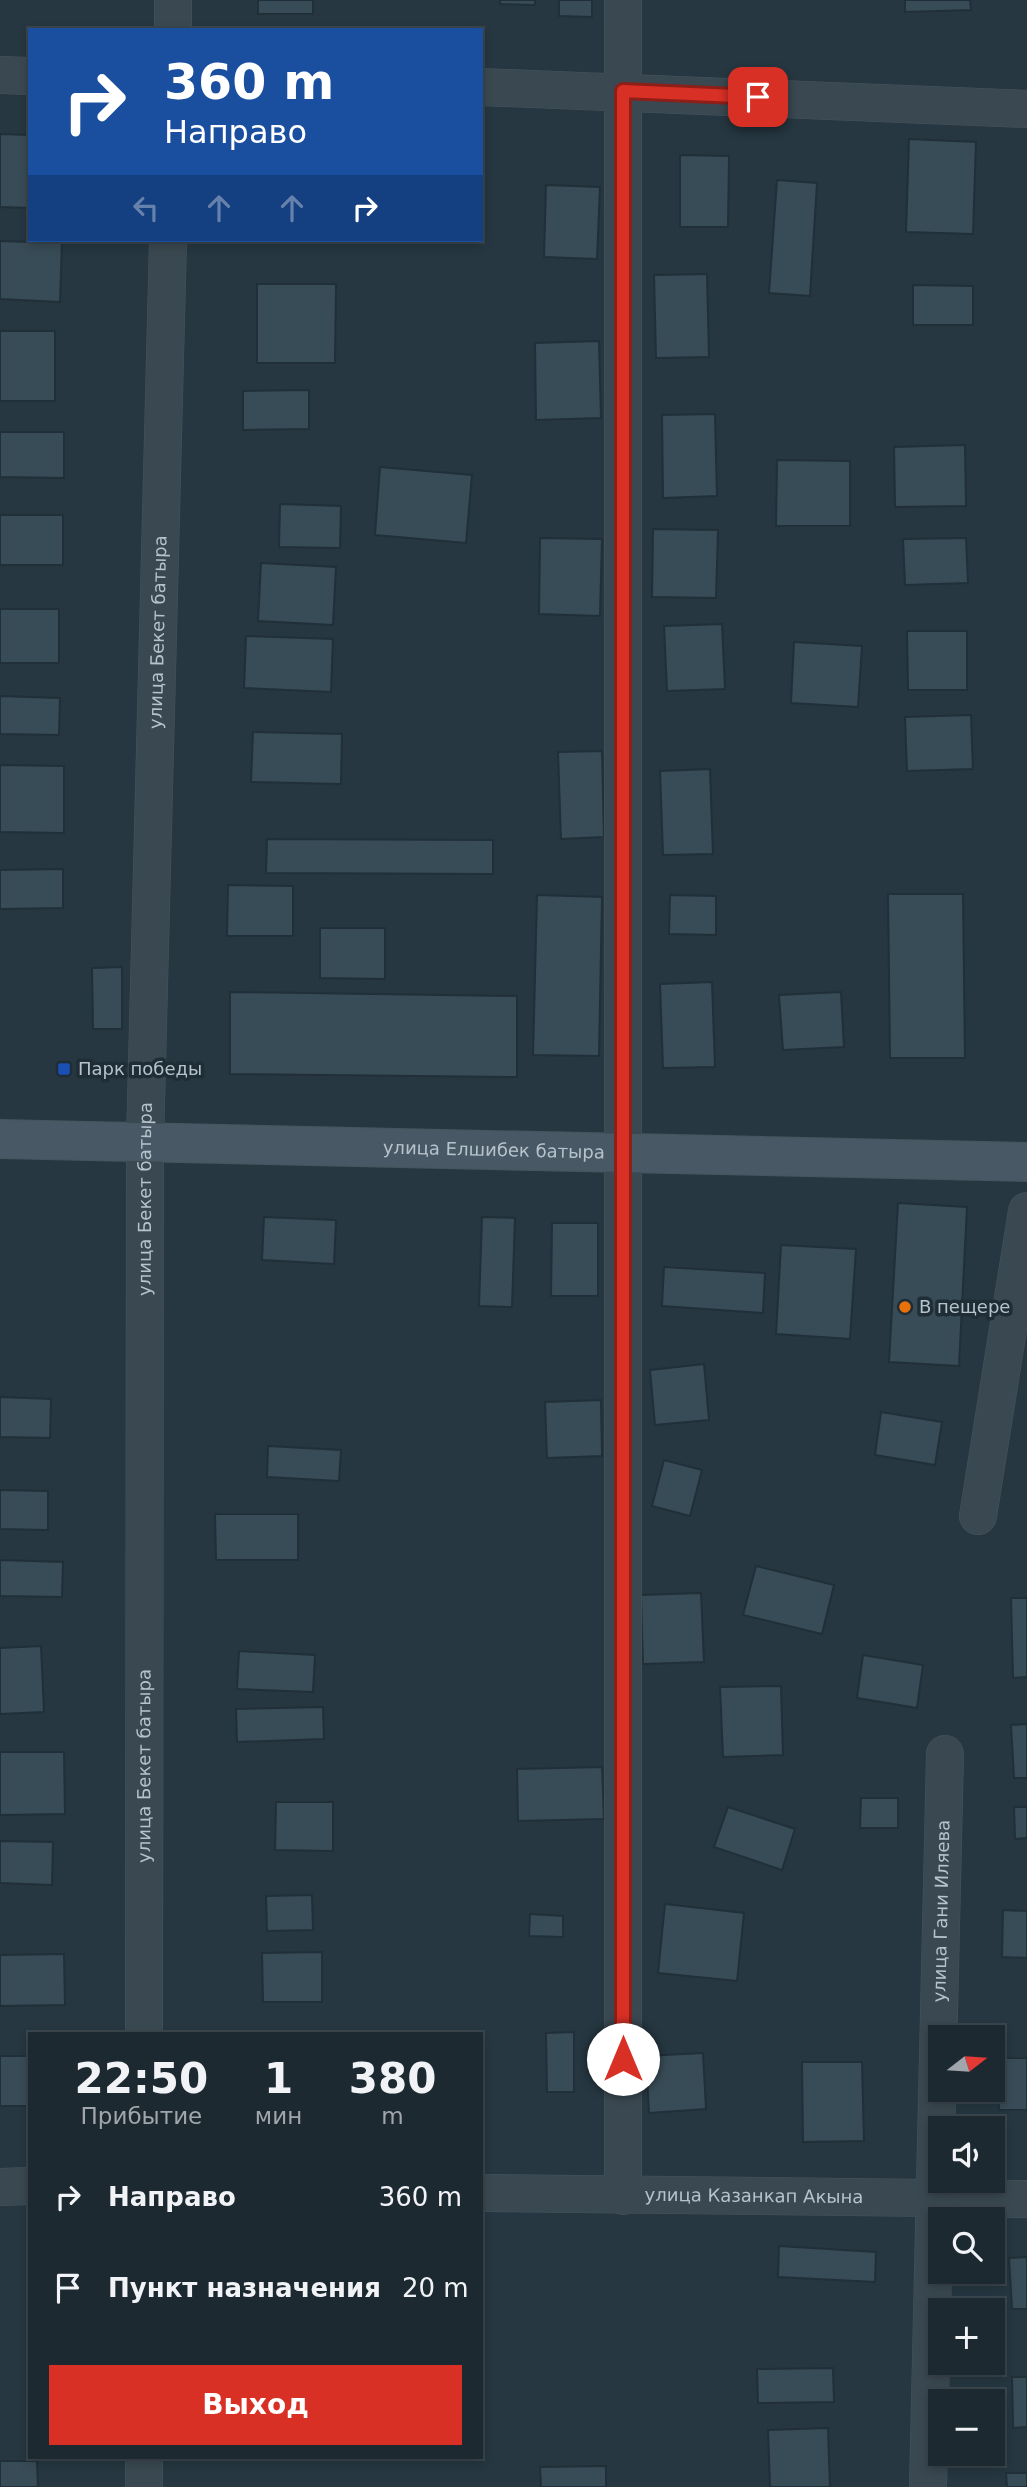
<!DOCTYPE html>
<html lang="ru">
<head>
<meta charset="utf-8">
<style>
  :root { --surface:#1c2931; --page:#253139; --text:#f1f3f6; --muted:#a0a6ab; --line:#3a454d; --accent:#d93025 }
  body { margin:0; font-family:"DejaVu Sans",sans-serif; background:var(--page); color:var(--text); height:100vh; display:flex; flex-direction:column; font-size:26px; white-space:nowrap }
  * { box-sizing:border-box; margin:0 }
  p { font-size:23px; color:var(--muted) }
  .icon { flex:none; width:38px; height:38px; fill:none; stroke:currentColor; stroke-width:2; stroke-linecap:round; stroke-linejoin:round }
  .map { position:relative; flex:1; overflow:hidden }
  .drawer { position:absolute; left:28px; top:2032px; width:455px; height:427px; display:flex; flex-direction:column; background:var(--surface); border-radius:0px; box-shadow:0 4px 10px #0003,0 0 0 2px var(--line) }
  .drawer>* { flex:none }
  .guide { position:absolute; left:28px; top:28px; width:455px; height:214px; border-radius:0px; box-shadow:0 4px 10px #0003,0 0 0 2px var(--line); background:#1a4fa0; color:#fff; overflow:hidden }
  .needle { width:46px; rotate:73deg }
  .buttons { position:absolute; left:928px; top:2025px; display:grid; gap:14px }
  .buttons a { display:grid; place-items:center; width:77px; height:77px; border-radius:0px; background:var(--surface); box-shadow:0 4px 10px #0003,0 0 0 2px var(--line); font-size:35px }
  .pin { position:absolute; display:grid; place-items:center; width:60px; height:60px; color:#fff; margin:-30px; border-radius:14px; box-shadow:0 4px 10px #0006 }
  .me { position:absolute; width:77px; margin:-38px; rotate:0deg; stroke-linejoin:round; filter:drop-shadow(0 0 5px #0008) }
  .turn { display:flex; align-items:center; gap:24px; height:147px; padding:0 21px; font-size:32px }
  .turn .icon { width:91px; height:91px; stroke-width:2.5 }
  .turn b { display:block; font-size:49px; line-height:60px }
  .lanes { display:flex; align-items:center; height:66px; padding:0 21px; background:#0003; justify-content:center; gap:35px; direction:ltr }
  .lanes .off { opacity:.35 }
  .eta { display:flex; justify-content:space-evenly; align-items:center; height:119px; text-align:center }
  .eta b { font-size:42px; font-weight:800; line-height:49px }
  .button { display:flex; gap:14px; margin-top:auto; padding:14px 21px }
  .button a { flex:1; height:80px; border-radius:0px; background:var(--accent); color:#fff; font-size:28px; font-weight:800; line-height:80px; text-align:center }
  ul { padding:0; list-style:none }
  li { display:flex; align-items:center; gap:21px; height:91px; padding:0 21px }
  li div { flex:1 }
  li b { display:block; font-size:26px }
  li em { font-style:normal }
  .map>svg:first-child { display:block }
  .building { fill:#384c57; stroke:#212f38; stroke-width:2 }
  .lines { fill:none; stroke-linecap:round; stroke-linejoin:round }
  .street-casing { stroke:#47545d; stroke-width:38 }
  .secondary-casing { stroke:#47545d; stroke-width:40 }
  .street { stroke:#3a4851; stroke-width:37 }
  .secondary { stroke:#485864; stroke-width:38 }
  .route-casing { stroke:#8d1f18; stroke-width:18 }
  .route { stroke:#d93025; stroke-width:12 }
  .transit-dot { fill:#1a4fb4; stroke:#1f2d36; stroke-width:2.5 }
  .food-dot { fill:#e8710a; stroke:#1f2d36; stroke-width:2.5 }
  .labels { text-anchor:middle; stroke-width:7; stroke-linejoin:round; paint-order:stroke }
  .street-label { font-size:18px; fill:#b7c3cb; stroke:#1f2d36 }
  .poi-label { font-size:18px; fill:#b7c3cb; stroke:#1f2d36; text-anchor:start }
</style>
</head>
<body>
<div class="map">
<svg width="1027" height="2487" viewBox="0 0 1027 2487">
  <rect width="100%" height="100%" fill="#263741"/>
  <g class="building">
    <rect x="258" y="0" width="55" height="14"/>
    <path d="M500,0h35v5l-35,-1z"/>
    <path d="M559,0h33v17l-33,-1z"/>
    <path d="M905,0h65l1,10 -66,2z"/>
    <path d="M0,134l30,1v73l-30,-1z"/>
    <path d="M909,139l67,3 -3,92 -67,-2z"/>
    <path d="M680,155l49,1 -1,71h-48z"/>
    <path d="M777,180l40,3 -7,113 -41,-3z"/>
    <path d="M546,185l54,2 -3,72 -53,-2z"/>
    <path d="M0,241l62,2 -2,59 -60,-3z"/>
    <path d="M707,274l2,83 -53,1 -2,-83z"/>
    <path d="M257,284h79l-1,79h-78z"/>
    <path d="M913,285l60,1v39h-60z"/>
    <rect x="0" y="331" width="55" height="70"/>
    <path d="M599,341l2,77 -65,2 -1,-77z"/>
    <path d="M309,390v39l-66,1v-39z"/>
    <path d="M715,414l2,82 -54,2 -1,-83z"/>
    <path d="M0,432h64v46l-64,-1z"/>
    <path d="M965,445l1,61 -71,1 -1,-60z"/>
    <path d="M777,460l73,1v65h-74z"/>
    <path d="M380,467l92,8 -6,68 -91,-8z"/>
    <path d="M280,504l61,2 -1,42 -61,-1z"/>
    <rect x="0" y="515" width="63" height="50"/>
    <path d="M653,529l65,1 -2,68 -64,-1z"/>
    <path d="M540,538l62,1 -2,77 -61,-2z"/>
    <path d="M966,538l2,45 -63,2 -2,-46z"/>
    <path d="M261,563l75,4 -3,58 -75,-4z"/>
    <rect x="0" y="609" width="59" height="54"/>
    <path d="M722,624l3,65 -58,2 -3,-65z"/>
    <path d="M907,631h60v59h-59z"/>
    <path d="M246,636l87,3 -2,53 -87,-4z"/>
    <path d="M794,642l68,4 -4,61 -67,-4z"/>
    <path d="M0,696l60,2 -1,37 -59,-1z"/>
    <path d="M971,715l2,54 -66,2 -2,-54z"/>
    <path d="M253,732l89,2 -1,50 -90,-2z"/>
    <path d="M602,751l2,86 -43,2 -3,-87z"/>
    <path d="M0,765l64,1v67l-64,-1z"/>
    <path d="M710,769l3,85 -50,1 -3,-84z"/>
    <path d="M267,839l226,1v34l-227,-1z"/>
    <path d="M63,869v39l-63,1v-39z"/>
    <path d="M228,885l65,1v50h-66z"/>
    <path d="M888,894h75l2,164h-75z"/>
    <path d="M537,895l65,2 -3,159 -66,-1z"/>
    <path d="M670,895l46,1v39l-47,-1z"/>
    <path d="M320,928h65v51l-65,-1z"/>
    <path d="M122,967v62h-29l-1,-61z"/>
    <path d="M712,982l3,85 -52,1 -3,-84z"/>
    <path d="M230,992l287,4v81l-287,-3z"/>
    <path d="M841,992l3,55 -61,3 -4,-55z"/>
    <path d="M898,1203l69,4 -8,159 -70,-4z"/>
    <path d="M264,1217l72,3 -2,44 -72,-4z"/>
    <path d="M482,1217l33,1 -3,89 -33,-1z"/>
    <path d="M552,1223h46v73h-47z"/>
    <path d="M781,1245l75,4 -6,90 -74,-5z"/>
    <path d="M664,1267l101,6 -2,40 -101,-7z"/>
    <path d="M704,1364l5,56 -54,5 -5,-55z"/>
    <path d="M0,1397l51,2 -1,39 -50,-1z"/>
    <path d="M601,1400l1,56 -55,2 -2,-56z"/>
    <path d="M881,1412l61,10 -7,43 -60,-10z"/>
    <path d="M268,1446l73,4 -2,31 -72,-4z"/>
    <path d="M664,1460l38,10 -12,46 -38,-10z"/>
    <path d="M0,1490l48,1v39l-48,-1z"/>
    <path d="M215,1514h83v46h-82z"/>
    <path d="M0,1560l63,2 -1,35 -62,-1z"/>
    <path d="M756,1566l78,19 -12,49 -79,-19z"/>
    <path d="M701,1593l3,69 -61,2 -2,-69z"/>
    <path d="M1011,1598h16v79l-14,1z"/>
    <path d="M41,1646l3,66 -44,2v-66z"/>
    <path d="M239,1651l76,4 -2,37 -76,-3z"/>
    <path d="M863,1655l60,10 -6,43 -60,-10z"/>
    <path d="M781,1686l2,69 -60,2 -3,-70z"/>
    <path d="M323,1707l1,32 -87,3 -1,-33z"/>
    <path d="M1027,1724v54h-13l-3,-53z"/>
    <path d="M0,1752h64l1,62 -65,1z"/>
    <path d="M602,1767l2,52 -86,2 -1,-52z"/>
    <path d="M861,1798h37v30h-38z"/>
    <path d="M276,1802h57v49l-58,-1z"/>
    <path d="M728,1807l67,22 -13,41 -68,-23z"/>
    <path d="M1014,1807h13v31l-12,1z"/>
    <path d="M0,1841l53,1 -1,43 -52,-2z"/>
    <path d="M312,1895l1,35 -46,1 -1,-35z"/>
    <path d="M665,1904l79,9 -7,68 -79,-8z"/>
    <path d="M1003,1910l24,1v47l-25,-1z"/>
    <path d="M530,1914l33,2v21l-34,-1z"/>
    <path d="M322,1952v50h-59l-1,-49z"/>
    <path d="M64,1954l1,51 -65,1v-51z"/>
    <path d="M574,2032v60h-27l-1,-59z"/>
    <path d="M703,2053l3,56 -57,4 -3,-57z"/>
    <rect x="0" y="2056" width="30" height="50"/>
    <path d="M997,2058h30v52h-28z"/>
    <path d="M802,2062h60l2,79 -61,1z"/>
    <path d="M779,2246l97,6 -1,30 -97,-5z"/>
    <path d="M1027,2257v52h-15l-3,-51z"/>
    <path d="M833,2368l1,34 -76,1 -1,-34z"/>
    <path d="M1012,2377h15v50l-14,1z"/>
    <path d="M828,2428l2,59h-60l-2,-57z"/>
    <path d="M0,2461h37l1,26h-38z"/>
    <path d="M606,2466v21h-65l-1,-20z"/>
    <path d="M1006,2473h21v14h-20z"/>
  </g>
  <g class="lines">
    <defs>
      <g id="street">
        <path d="M173,30v-30"/>
        <path d="M0,75l30,1"/>
        <path d="M481,87l546,22"/>
        <path d="M978,1516l49,-305"/>
        <path id="s1" d="M144,2034l1,-892 23,-902"/>
        <path d="M0,2187l30,-1"/>
        <path id="s2" d="M481,2193l546,6"/>
        <path d="M623,2196v-2196"/>
        <path d="M144,2487v-30"/>
        <path id="s3" d="M928,2487l17,-733"/>
      </g>
      <g id="secondary">
        <path id="s4" d="M0,1139l1027,23"/>
      </g>
    </defs>
    <use href="#street" class="street-casing"/>
    <use href="#secondary" class="secondary-casing"/>
    <use href="#street" class="street"/>
    <use href="#secondary" class="secondary"/>
  </g>
  <g class="lines">
    <defs>
      <path id="route" d="M623,2059v-1968l135,6"/>
    </defs>
    <use href="#route" class="route-casing"/>
    <use href="#route" class="route"/>
  </g>
  <rect class="transit-dot" x="57" y="1062" width="14" height="14" rx="3.5"/>
  <circle class="food-dot" cx="905" cy="1307" r="7"/>
  <g class="labels">
    <g class="street-label">
      <text dy="6" stroke="none"><textPath href="#s1" startOffset="1402">улица Бекет батыра</textPath></text>
      <text dy="6" stroke="none"><textPath href="#s4" startOffset="494">улица Елшибек батыра</textPath></text>
      <text dy="6" stroke="none"><textPath href="#s1" startOffset="835">улица Бекет батыра</textPath></text>
      <text dy="6" stroke="none"><textPath href="#s1" startOffset="268">улица Бекет батыра</textPath></text>
      <text dy="6" stroke="none"><textPath href="#s3" startOffset="576">улица Гани Иляева</textPath></text>
      <text dy="6" stroke="none"><textPath href="#s2" startOffset="273">улица Казанкап Акына</textPath></text>
    </g>
    <g class="poi-label">
      <text x="78" y="1075">Парк победы</text>
      <text x="919" y="1313">В пещере</text>
    </g>
  </g>
</svg>
<div class="buttons">
<a><svg class="needle" viewBox="-14 -14 28 28"><path d="M0-13l5 13h-10z" fill="#e53935"/><path d="M0 13l5-13h-10z" fill="#a0a6ab"/></svg></a>
<a><svg class="icon" aria-label="sound" viewBox="0 0 24 24"><path d="M4 9h4l5-4v14l-5-4H4zM17 9q2 3 0 6"/></svg></a>
<a><svg class="icon" aria-label="search" viewBox="0 0 24 24"><circle cx="10" cy="10" r="6"/><path d="M15 15l6 6"/></svg></a>
<a>+</a>
<a>−</a>
</div>
<div class="pin" style="left:758px;top:97px;background:#d93025"><svg class="icon" aria-label="arrive" viewBox="0 0 24 24"><path d="M6 21V4h12l-3 4 3 4H6"/></svg></div>
<svg class="me" style="left:623px;top:2059px" viewBox="-20 -20 40 40"><circle r="19" fill="#fff"/><path d="M0-13L10 11 0 6-10 11z" fill="#d93025"/></svg>
<div class="guide">
<div class="turn"><svg class="icon" aria-label="right" viewBox="0 0 24 24"><path d="M7 20v-9h11M14 6l5 5-5 5"/></svg><div><b>360 m</b>Направо</div></div>
<div class="lanes"><svg class="icon off" aria-label="left" viewBox="0 0 24 24"><path d="M17 20v-9H6M10 6l-5 5 5 5"/></svg><svg class="icon off" aria-label="ahead" viewBox="0 0 24 24"><path d="M12 20V5M6 11l6-6 6 6"/></svg><svg class="icon off" aria-label="ahead" viewBox="0 0 24 24"><path d="M12 20V5M6 11l6-6 6 6"/></svg><svg class="icon" aria-label="right" viewBox="0 0 24 24"><path d="M7 20v-9h11M14 6l5 5-5 5"/></svg></div>
</div>
<section class="drawer">
<div class="eta">
<div><b>22:50</b><p>Прибытие</p></div>
<div><b>1</b><p>мин</p></div>
<div><b>380</b><p>m</p></div>
</div>
<ul>
<li><svg class="icon" aria-label="right" viewBox="0 0 24 24"><path d="M7 20v-9h11M14 6l5 5-5 5"/></svg><div><b>Направо</b></div><em>360 m</em></li>
<li><svg class="icon" aria-label="arrive" viewBox="0 0 24 24"><path d="M6 21V4h12l-3 4 3 4H6"/></svg><div><b>Пункт назначения</b></div><em>20 m</em></li>
</ul>
<div class="button"><a>Выход</a></div>
</section>
</div>
</body>
</html>
